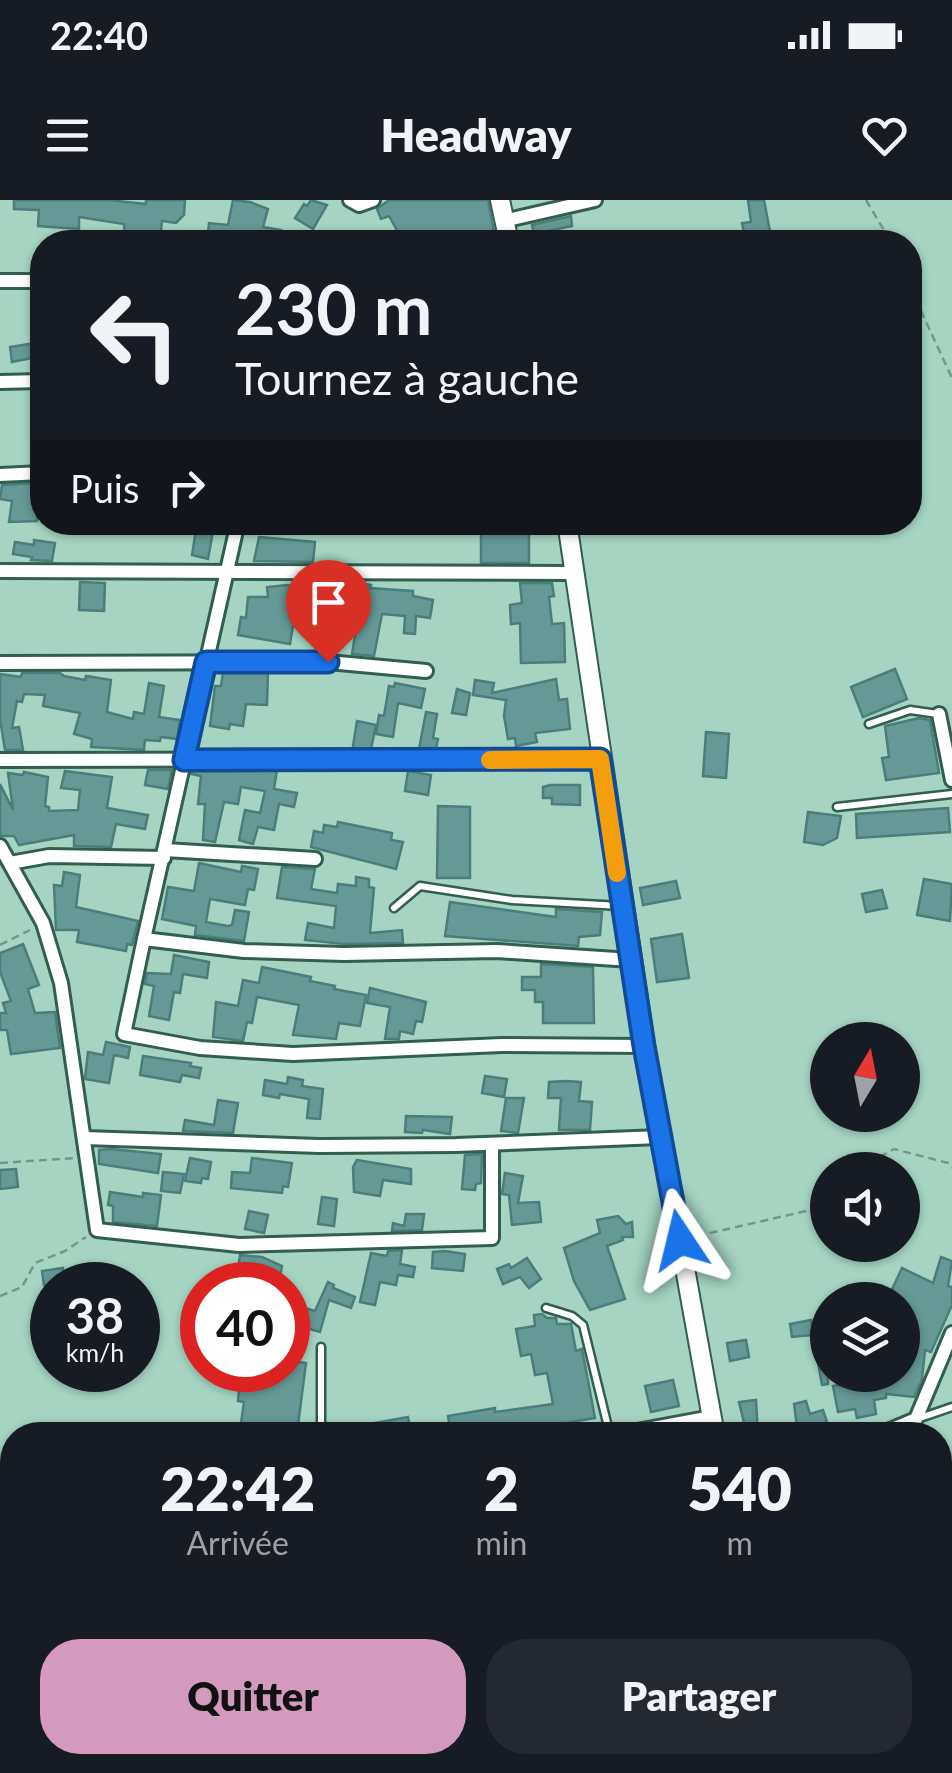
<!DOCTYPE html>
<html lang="fr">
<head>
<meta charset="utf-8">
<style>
  :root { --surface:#171b24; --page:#242831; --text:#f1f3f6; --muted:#9ea1a6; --accent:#d39abe }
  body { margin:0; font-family:Lato,sans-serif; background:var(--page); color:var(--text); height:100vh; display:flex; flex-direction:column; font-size:38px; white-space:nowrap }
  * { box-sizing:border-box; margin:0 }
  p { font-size:32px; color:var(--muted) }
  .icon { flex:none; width:55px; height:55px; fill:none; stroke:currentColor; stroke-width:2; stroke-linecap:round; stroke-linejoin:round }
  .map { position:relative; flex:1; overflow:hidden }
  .details { position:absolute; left:0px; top:1222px; width:952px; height:352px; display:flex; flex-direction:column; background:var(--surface); border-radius:40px 40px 0 0; box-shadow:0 2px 8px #0004 }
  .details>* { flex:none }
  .banner { position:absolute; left:30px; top:30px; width:892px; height:305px; border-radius:40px; box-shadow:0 2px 8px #0004; background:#171b24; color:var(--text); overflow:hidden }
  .needle { width:65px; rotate:10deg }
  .buttons { position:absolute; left:810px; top:822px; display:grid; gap:20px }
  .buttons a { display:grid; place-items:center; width:110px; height:110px; border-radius:50%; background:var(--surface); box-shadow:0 2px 8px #0004; font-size:50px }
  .speed { position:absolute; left:30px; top:1062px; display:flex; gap:20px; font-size:50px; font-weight:700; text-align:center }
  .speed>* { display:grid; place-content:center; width:130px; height:130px; border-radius:50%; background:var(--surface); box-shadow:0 2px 8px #0004; line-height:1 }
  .speed small { font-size:25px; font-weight:400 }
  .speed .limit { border:15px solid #d22; background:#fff; color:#111 }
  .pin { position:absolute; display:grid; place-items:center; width:85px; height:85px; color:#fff; margin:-102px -42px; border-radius:50% 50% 50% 0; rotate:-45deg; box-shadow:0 0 10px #0007 }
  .pin .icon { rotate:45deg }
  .me { position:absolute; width:110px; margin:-55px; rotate:350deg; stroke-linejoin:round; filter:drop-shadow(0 0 8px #0008) }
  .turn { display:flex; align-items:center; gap:35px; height:210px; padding:0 40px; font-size:45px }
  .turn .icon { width:130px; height:130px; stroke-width:2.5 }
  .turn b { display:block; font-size:70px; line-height:85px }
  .then { display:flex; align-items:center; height:95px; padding:0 40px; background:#0003; gap:20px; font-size:38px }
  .eta { display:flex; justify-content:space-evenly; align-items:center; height:170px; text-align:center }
  .eta b { font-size:60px; font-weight:800; line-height:70px }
  .cta { display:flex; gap:20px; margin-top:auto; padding:20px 40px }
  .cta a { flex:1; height:115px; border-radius:40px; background:var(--accent); color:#111; font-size:40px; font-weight:800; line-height:115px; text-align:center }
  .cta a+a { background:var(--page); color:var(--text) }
  .status { display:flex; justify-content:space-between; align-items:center; height:70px; padding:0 50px; background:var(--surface); direction:ltr }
  .status svg { height:28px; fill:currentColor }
  header { display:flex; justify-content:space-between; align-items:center; height:130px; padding:0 40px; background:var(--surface); font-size:45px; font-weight:800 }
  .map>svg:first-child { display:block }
  .building { fill:#659995; stroke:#4a7e7a; stroke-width:2.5 }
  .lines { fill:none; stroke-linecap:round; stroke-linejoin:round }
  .lane-casing { stroke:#315e4e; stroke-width:11 }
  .street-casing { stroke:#315e4e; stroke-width:18 }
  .secondary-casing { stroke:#315e4e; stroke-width:22 }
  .path { stroke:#739789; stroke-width:2.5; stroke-dasharray:8 5; stroke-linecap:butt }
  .lane { stroke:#fff; stroke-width:6 }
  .street { stroke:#fff; stroke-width:12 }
  .secondary { stroke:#fff; stroke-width:18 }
  .route-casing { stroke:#114b97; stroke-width:25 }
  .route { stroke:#1a73e8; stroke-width:18 }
  .slow { stroke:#f59e0b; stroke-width:18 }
</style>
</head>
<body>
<div class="status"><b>22:40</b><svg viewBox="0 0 49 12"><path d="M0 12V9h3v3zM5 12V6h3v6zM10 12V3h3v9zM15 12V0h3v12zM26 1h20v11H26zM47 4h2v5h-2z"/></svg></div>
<header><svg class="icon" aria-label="menu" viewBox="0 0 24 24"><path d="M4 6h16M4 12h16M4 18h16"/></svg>Headway<svg class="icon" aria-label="heart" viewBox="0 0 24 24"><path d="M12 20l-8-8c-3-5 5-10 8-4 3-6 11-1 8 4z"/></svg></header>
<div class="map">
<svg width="952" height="1573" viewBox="0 0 952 1573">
  <rect width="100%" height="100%" fill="#a5d5c2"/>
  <g class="building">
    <path d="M14,0h95l37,4v-4h39l-1,15 -8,8 -14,-2 -2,21h-35l-1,-18 -45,-7v12l-41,-3 1,-16 -25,-1z"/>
    <path d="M233,0l17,2 18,7 -5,18 18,3 -3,12h-71l2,-19 19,2z"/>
    <path d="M311,0l16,5 -14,24 -18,-11 9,-14 3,2z"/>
    <path d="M389,0h99l8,42h-102l6,-6 -11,-20 -8,3 -4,-10z"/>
    <path d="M748,0h16l8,42h-26l-4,-19 9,-1z"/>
    <path d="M571,16l1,10 -38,8 -2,-9z"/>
    <path d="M35,143l7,1v12l-30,6 -2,-15z"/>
    <path d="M38,283v5l4,4 -5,29 -28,1 3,-21 -12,-2 2,-14z"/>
    <rect x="481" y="322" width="48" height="41"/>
    <path d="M197,323l17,3 -6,33 -16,-4z"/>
    <path d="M259,337l56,5 -2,20 -59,-1z"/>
    <path d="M34,340l21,3 -3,18 -21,-1 1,-3 -19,-3 2,-12 19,3z"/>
    <path d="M80,382l25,1 -1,28 -25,-1z"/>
    <path d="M359,383l12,2 -1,3 43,3v5l20,4 -3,18 -14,-2 -1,18 -11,-1 1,-17 -23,-2 -8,42 -22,-2 4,-25 -14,-2 2,-11 -48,-8 -6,36 -52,-9 3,-18 5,1 2,-21h20l-1,-10 20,-2 19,3 -1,6 51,9z"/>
    <path d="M520,383h32l2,13 -5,1 3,27 12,-1 1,39 -44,1 -1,-40 -9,1 -1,-19 12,-2z"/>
    <path d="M895,469l12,30 -44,18 -12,-30z"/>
    <path d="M223,472h45l-1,33 -21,-1 -3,22 -13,-2 -1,5 -19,-3 5,-40h6z"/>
    <path d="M22,473h38l4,3 21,4 1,-4 25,4 -4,32 26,7 1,-7 10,2 5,-31 15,3 -5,31 21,3 -3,19 -16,-2 -1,4 -15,-1 -1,10 -53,-3 1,-8 -18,-5 6,-21 -37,-7 2,-11 -21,-1 -2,8 -5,-1 -5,27 7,-1 4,23h-18l-5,-31v-45l21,3z"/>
    <path d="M556,479l3,21 8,-1 3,30 -35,4 2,9 -21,4 -1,-8 -7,1 -4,-23 2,-16 -33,-5 2,-15 19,3 -2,10z"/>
    <path d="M395,483l30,6 -4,19 -23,-5 -5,34 -17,-3 3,-19 5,1 5,-30 5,1z"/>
    <path d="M457,489l13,4 -4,22 -14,-2z"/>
    <path d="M426,512l11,2 -4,24 5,1 -2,10h-17z"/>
    <path d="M919,518l11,2 9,53 -53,7 -4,-22 7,-1 -4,-31z"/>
    <path d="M357,521l19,4 -5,24h-17l-1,-3z"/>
    <path d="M706,532l23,2 -3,44 -23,-2z"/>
    <path d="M148,570h24l-4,19 -23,-4z"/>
    <path d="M192,570h85l-3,19 23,4 -3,14 -15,-3 -5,26 -16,-3 -5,17 -14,-4 6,-30 15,3 5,-22 -24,-4 -3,17 -14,-2 -9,40 -12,-2 2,-36h-7l3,-28 -10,-2z"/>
    <path d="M65,571l47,6 -5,31 41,7 -3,14 -29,-5 -5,23 -37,-1v-11l-55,10 -5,-9h-14v-52l13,26 -5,-37 15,2 1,-3 24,5 -3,29 4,1v4l29,-1 2,-20 -19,-2z"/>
    <path d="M408,571l23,4 -3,20 -23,-4z"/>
    <path d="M550,585h30v20l-28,-1v-6h-9v-11z"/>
    <path d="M438,606l32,1v71h-33z"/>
    <path d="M948,608l2,24 -93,6 -1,-24z"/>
    <path d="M808,612l33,4 -4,22 -14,7 -19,-3z"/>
    <path d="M338,622l54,11 -1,7 12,2 -7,27 -85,-22 3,-16 9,2 1,-8 13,2z"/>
    <path d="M199,663l42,9 1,-6 16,3 -4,21 -6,-1 -3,16 -35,-6 -4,23 22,4 4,-1 3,-15 14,2 -5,29 -49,-6 1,-9 -34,-7 6,-32 26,4z"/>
    <path d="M282,667l33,2 -4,20 26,4 1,-9 18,2v-9l13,2v8l5,1 -4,45 32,-3 1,13 -59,1 -39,-4 3,-17 26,5 2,-22 -59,-8z"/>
    <path d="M64,672l16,3 -4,32 62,14 -6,24 -5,-1 -1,7 -49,-9 2,-12h-23l-2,-45 8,1z"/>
    <path d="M924,679l28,5 -2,37 -33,-6z"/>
    <path d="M676,681l4,17 -37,7 -3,-17z"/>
    <path d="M882,690l5,18 -21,4 -4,-18z"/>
    <path d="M450,702l106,15v-8l46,3 -2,23 -21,2 -1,9 -133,-10z"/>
    <path d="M682,734l7,44 -32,4 -6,-43z"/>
    <path d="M23,744l16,41 -11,4 7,24 20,-1 5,36 -49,6 -4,-24h-7v-17h6l-3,-10 8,-2 -11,-29v-19z"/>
    <path d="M174,755l35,7 -2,16 -24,-4 -3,19 -6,-1 -5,28 -20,-4 5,-30 -9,-2 2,-11 24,1z"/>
    <path d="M541,764l52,3 1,56h-51v-21h-8v-12h-13v-13h19z"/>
    <path d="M262,767l49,10 -1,4 25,5 -1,3 32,6 -6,31 -21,-3 -3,16 -43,-4 6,-30 -42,-8 -5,26 -5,-1 -4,19 -30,-4 3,-35 22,4 5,-26 16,3z"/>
    <path d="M370,788l56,14 -4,20 -6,-1 -3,13 -13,-3 -1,8h-14l5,-32 -23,-4z"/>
    <path d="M106,842l24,5 -2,11 -14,-3 -5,28 -24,-4 3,-27 15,3z"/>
    <path d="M143,856l48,7 -1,3 11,2 -2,10 -17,-3 -2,7 -40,-7z"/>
    <path d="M485,876l22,3 -3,18 -22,-4z"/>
    <path d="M288,877l15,3 -1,6 21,3 -3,30 -13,-1 2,-19 -29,-5 -1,4 -16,-3 2,-15 22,4z"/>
    <path d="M565,881l16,1 -2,19 13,1 -2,28h-31l2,-32h-13l1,-16z"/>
    <path d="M506,898h18l-6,35 -17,-2z"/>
    <path d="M218,900l20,3 -5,30 -50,-2 2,-11 29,5z"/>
    <path d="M406,916l46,1 -2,17 -27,-4 -1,3 -17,-1z"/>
    <path d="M112,949l49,5 -3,19 -59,-9v-14z"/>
    <path d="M482,954l-1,29 -5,1 -1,6 -13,-1 3,-34z"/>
    <path d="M190,958l21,4 -3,17 -6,-1 -1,5 -16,-2z"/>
    <path d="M252,958l40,5 -4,24 -5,-1 -1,7 -51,-5 1,-16 18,1z"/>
    <path d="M357,960l54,9v15l-28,-4 -3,16 -26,-4 -1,-25z"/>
    <path d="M16,969l2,18 -18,2v-19z"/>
    <path d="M163,972l21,2 -4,19 -19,-2z"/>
    <path d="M505,973l18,3 -5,27 21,-1 2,20 -29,3 -3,-30 -7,-1z"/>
    <path d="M110,992l33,5v-4l18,2 -4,31 -44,-4v-16l-5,-1z"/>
    <path d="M322,997l15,2 -3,27 -16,-2z"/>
    <path d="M249,1011l19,4 -4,18 -19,-4z"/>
    <path d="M406,1014h18l-2,16 -30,1 1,-8 11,3z"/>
    <path d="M618,1016l8,8 6,-2 1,15h-11l1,3 -16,6 18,53 -35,11 -16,-29 -10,-33 36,-15 -3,-13z"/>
    <path d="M402,1050l-2,14 15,3 -2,10 -15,-2 -2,10 -16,-3 -5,23 -15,-3 11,-49 16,3 1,-5z"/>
    <path d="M445,1051l20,3 -2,17 -31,-3 1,-16z"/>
    <path d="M240,1055l22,2 20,9 -2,11 -27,-4 -1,5 -15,-2z"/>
    <path d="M941,1057l11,4 -4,25 4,1v18l-21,47 -6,-2 -3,30 -8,17 -28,-3v4l-12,2 2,14 -19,4 -2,-9 -17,3 -5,-26 29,-5 -1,-6h42l3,-28 -4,-1v-46h-15l15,-32 31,15z"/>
    <path d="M527,1058l14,21 -12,9 -9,-11 -17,7 -6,-15 12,-5 2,4z"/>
    <path d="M63,1068l3,17h-22l-2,-14z"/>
    <path d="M328,1082l6,3 -1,3 22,9 -4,11 -22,-8 -9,32 -32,-9v-20l27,8z"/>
    <path d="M542,1114l5,4h9l1,6h14l5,27 6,-2 13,69 -47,8 1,4 -8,1v4h-90l-3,-19 47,-8v4l58,-8 -6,-31 -12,2 -4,-21 -10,2 -5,-27 19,-3 -1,-11z"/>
    <path d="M811,1120l3,15 -22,2 -2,-13z"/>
    <path d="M746,1140l3,17 -19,4 -3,-18z"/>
    <path d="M828,1143v41l-6,1 -7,-40z"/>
    <path d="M288,1160l18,3 -9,70 -48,-6 1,-3 -9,-1 3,-21 -6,-1 3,-31h47z"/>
    <path d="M673,1180l6,26 -28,6 -6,-26z"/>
    <path d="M756,1200l2,35h-11l-8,-33z"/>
    <path d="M806,1201l4,13 13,-4 4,12 -18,6 1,4 -12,2 -4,-30z"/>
    <path d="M408,1217l4,18h-46l-2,-10z"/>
  </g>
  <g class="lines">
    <defs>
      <g id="lane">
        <path d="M869,524l41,-14 28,4"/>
        <path d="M837,607l115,-13"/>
        <path d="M394,708l26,-22 92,14 109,6"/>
        <path d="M546,1108l26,8 11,9 27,110"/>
        <path d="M321,1147v88"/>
        <path d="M917,1219l35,-12"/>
      </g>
      <g id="street">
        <path d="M350,0l9,5 14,-5"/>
        <path d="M503,21l92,-21"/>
        <path d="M0,81h42"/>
        <path d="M0,182l42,-1"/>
        <path d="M0,275l42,-2"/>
        <path d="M0,371l575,2"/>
        <path d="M0,463l328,-1 98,9"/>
        <path d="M939,514l13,66"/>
        <path d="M0,560l600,-1"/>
        <path d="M0,646l43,77 18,60 36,247 142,15 253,-7v-94"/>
        <path d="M165,650l150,9"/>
        <path d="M10,663l39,-7 115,2"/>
        <path d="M144,739l94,-417"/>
        <path d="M631,760l-134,-9 -153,3 -100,-3 -100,-12 -20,95 76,14 93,6 209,-9 143,1"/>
        <path d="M84,938l235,8 137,-1 204,-8"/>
        <path d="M615,1235l97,-18"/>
        <path d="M878,1235l38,-16 36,-86"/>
      </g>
      <g id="secondary">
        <path d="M500,0l9,42"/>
        <path d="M567,322l78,524 70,389"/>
        <path d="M768,1562l2,11"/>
      </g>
    </defs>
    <use href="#lane" class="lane-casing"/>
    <use href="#street" class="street-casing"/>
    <use href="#secondary" class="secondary-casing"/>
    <g class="path">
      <path d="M866,0l25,42"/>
      <path d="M910,87l42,91"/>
      <path d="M0,745l30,-15"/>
      <path d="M0,963l75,-5"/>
      <path d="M857,970l37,-21 54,14 4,5"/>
      <path d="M697,1036l131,-30"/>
      <path d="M0,1096l22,-9 13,-24 30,-12 21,-14"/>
      <path d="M0,1535l3,2 -3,19"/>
      <path d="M528,1562l1,11"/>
    </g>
    <use href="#lane" class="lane"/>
    <use href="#street" class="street"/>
    <use href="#secondary" class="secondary"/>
  </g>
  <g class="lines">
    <defs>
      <path id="route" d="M328,462h-122l-22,98 416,-1 44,287 36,194"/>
    </defs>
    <use href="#route" class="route-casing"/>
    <use href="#route" class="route"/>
    <path class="slow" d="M490,560l110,-1 17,114"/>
  </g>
</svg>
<div class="buttons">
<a><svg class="needle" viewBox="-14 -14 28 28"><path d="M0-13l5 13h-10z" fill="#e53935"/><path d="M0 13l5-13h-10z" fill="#9ea1a6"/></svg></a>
<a><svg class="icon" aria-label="sound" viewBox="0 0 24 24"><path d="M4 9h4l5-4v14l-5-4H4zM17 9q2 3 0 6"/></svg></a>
<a><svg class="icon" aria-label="layers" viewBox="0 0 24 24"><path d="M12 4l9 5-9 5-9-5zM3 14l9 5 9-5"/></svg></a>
</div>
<div class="speed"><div>38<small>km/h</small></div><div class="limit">40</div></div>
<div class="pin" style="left:328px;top:462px;background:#d93025"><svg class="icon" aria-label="arrive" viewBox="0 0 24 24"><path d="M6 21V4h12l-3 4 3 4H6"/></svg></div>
<svg class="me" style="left:680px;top:1040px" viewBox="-20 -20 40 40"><path d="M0-17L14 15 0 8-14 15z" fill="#1a73e8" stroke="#fff" stroke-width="4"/></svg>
<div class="banner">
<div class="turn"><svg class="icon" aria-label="left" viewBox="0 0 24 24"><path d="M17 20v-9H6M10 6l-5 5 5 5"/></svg><div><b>230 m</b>Tournez à gauche</div></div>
<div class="then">Puis<svg class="icon" aria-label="right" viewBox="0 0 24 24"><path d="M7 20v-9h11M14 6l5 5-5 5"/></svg></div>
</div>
<section class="details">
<div class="eta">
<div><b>22:42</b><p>Arrivée</p></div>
<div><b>2</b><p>min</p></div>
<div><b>540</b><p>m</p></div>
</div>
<div class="cta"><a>Quitter</a><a>Partager</a></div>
</section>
</div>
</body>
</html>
